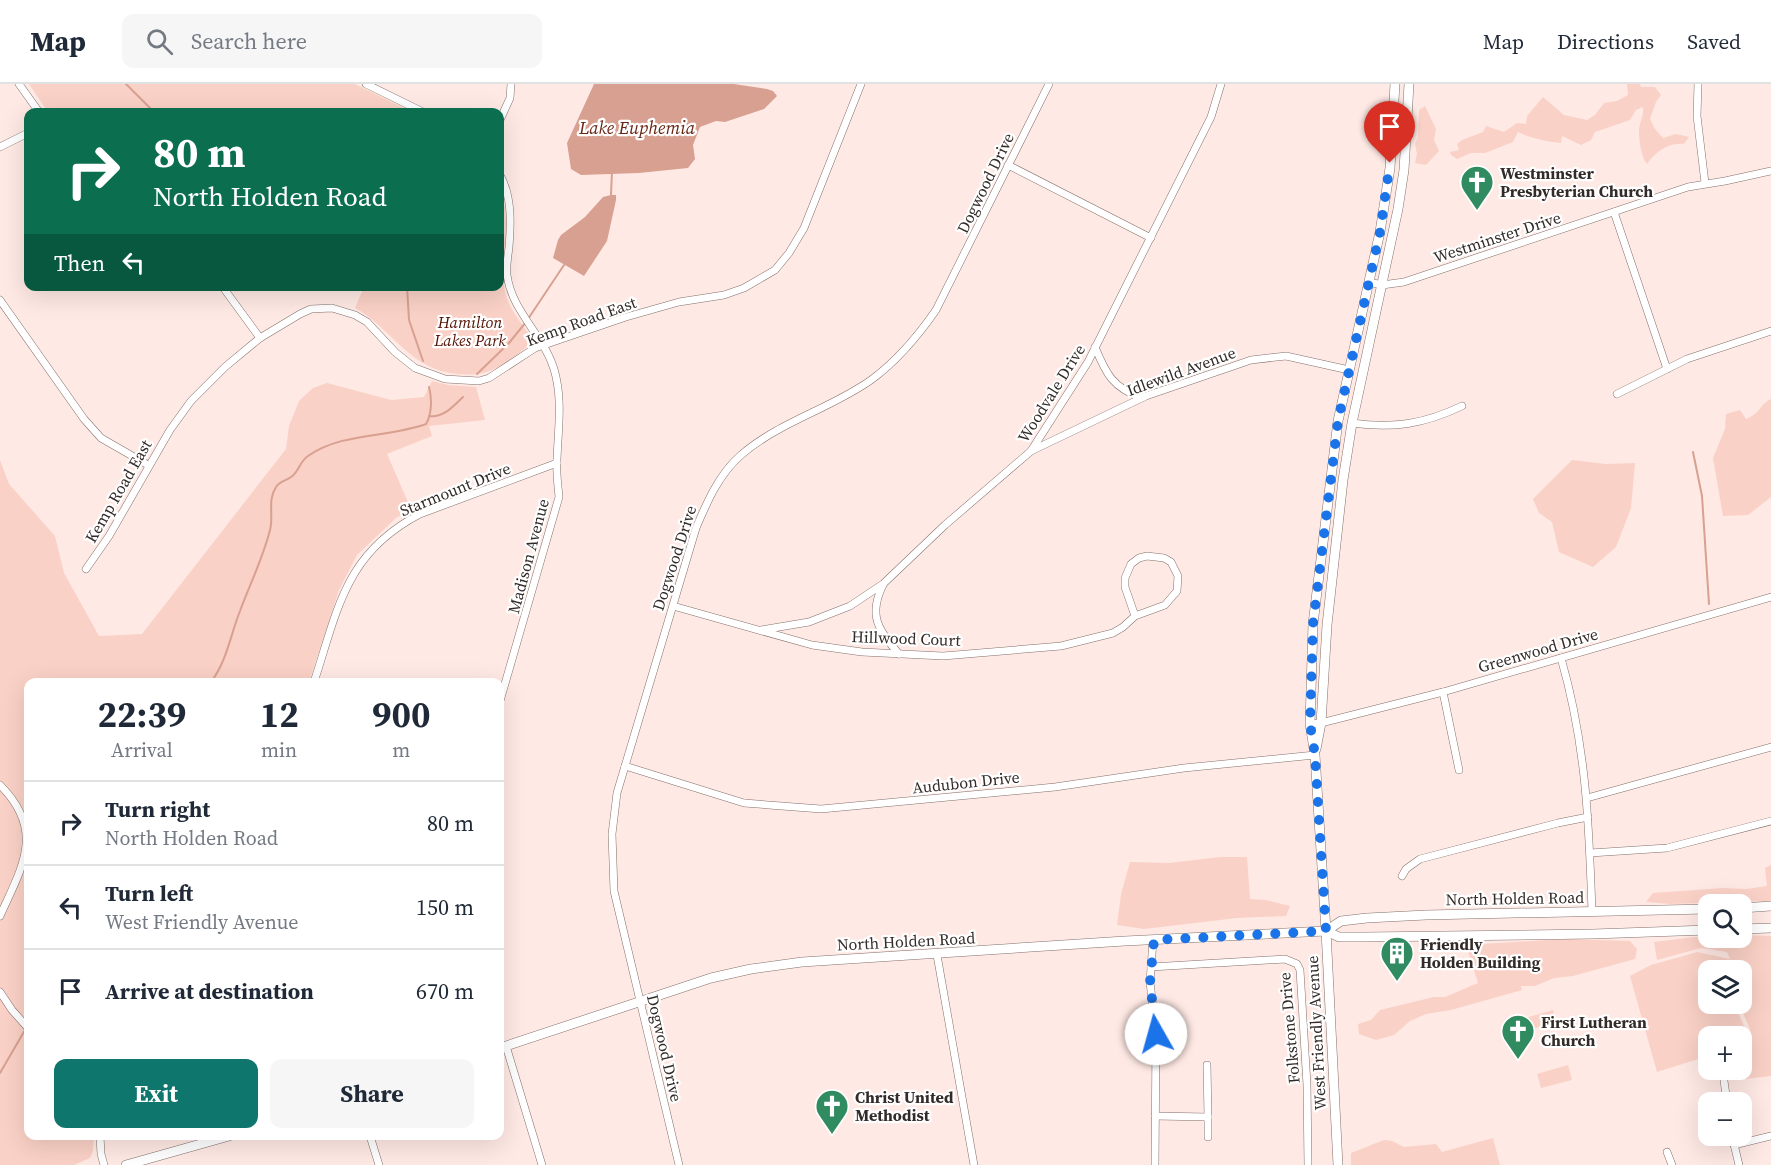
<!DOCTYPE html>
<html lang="en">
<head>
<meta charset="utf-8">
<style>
  :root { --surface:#fff; --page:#f6f6f7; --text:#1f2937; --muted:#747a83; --line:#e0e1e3; --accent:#0f766e }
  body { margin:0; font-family:"Source Serif 4",serif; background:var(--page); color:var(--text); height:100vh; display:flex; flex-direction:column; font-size:22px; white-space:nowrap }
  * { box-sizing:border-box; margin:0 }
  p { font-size:20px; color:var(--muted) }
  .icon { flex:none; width:33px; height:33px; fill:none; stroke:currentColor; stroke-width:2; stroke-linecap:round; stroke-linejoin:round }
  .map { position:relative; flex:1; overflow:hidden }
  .details { position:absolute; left:24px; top:594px; width:480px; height:462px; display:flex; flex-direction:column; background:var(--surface); border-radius:12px; box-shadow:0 6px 24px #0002 }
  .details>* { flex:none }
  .hud { position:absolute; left:24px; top:24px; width:480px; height:183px; border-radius:12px; box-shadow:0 6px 24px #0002; background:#0b6e4f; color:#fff; overflow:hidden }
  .tools { position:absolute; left:1698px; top:810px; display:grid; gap:12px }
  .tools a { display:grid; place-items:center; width:54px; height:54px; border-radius:12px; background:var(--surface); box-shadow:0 6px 24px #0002; font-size:30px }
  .pin { position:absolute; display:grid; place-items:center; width:51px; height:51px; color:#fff; margin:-62px -26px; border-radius:50% 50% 50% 0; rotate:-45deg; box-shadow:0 0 6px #0007 }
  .pin .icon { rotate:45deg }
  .me { position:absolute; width:66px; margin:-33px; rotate:353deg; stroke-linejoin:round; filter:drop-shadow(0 0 4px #0008) }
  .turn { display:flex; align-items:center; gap:21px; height:126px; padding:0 30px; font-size:27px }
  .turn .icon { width:78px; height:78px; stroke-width:2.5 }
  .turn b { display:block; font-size:42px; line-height:51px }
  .then { display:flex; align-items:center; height:57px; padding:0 30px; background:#0003; gap:12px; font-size:22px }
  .eta { display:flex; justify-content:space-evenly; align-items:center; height:102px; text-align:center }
  .eta b { font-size:36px; font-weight:700; line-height:42px }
  .cta { display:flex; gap:12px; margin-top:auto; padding:12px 30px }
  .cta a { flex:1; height:69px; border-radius:12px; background:var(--accent); color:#fff; font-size:24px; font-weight:700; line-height:69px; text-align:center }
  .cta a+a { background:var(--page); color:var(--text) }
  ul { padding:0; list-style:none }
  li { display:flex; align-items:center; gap:18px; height:84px; padding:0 30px; border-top:2px solid var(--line) }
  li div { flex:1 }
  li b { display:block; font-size:22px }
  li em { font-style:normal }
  header { display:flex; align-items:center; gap:36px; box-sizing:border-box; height:84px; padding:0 30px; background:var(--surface); border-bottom:2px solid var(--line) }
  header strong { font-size:28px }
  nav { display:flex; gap:33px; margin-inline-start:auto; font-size:21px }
  .search { width:420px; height:54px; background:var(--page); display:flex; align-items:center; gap:15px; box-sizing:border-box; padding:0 21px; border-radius:12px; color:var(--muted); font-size:22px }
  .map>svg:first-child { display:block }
  .green { fill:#fad1c6; fill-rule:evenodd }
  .water { fill:#d8a091 }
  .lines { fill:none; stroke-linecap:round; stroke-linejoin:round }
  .stream { stroke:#d8a091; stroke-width:2 }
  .street-casing { stroke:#83706b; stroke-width:8 }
  .secondary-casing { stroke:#83706b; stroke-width:10 }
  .street { stroke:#fff; stroke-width:7 }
  .secondary { stroke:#fff; stroke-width:9 }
  .route { stroke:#1a73e8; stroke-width:10; stroke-dasharray:0 18 }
  .labels { text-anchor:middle; stroke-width:4.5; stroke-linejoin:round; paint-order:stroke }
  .poi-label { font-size:16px; font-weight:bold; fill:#322b28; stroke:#fff; text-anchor:start }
  .street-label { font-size:16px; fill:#322b28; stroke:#fff }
  .park-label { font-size:16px; font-style:italic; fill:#521001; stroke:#fff }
  .water-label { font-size:18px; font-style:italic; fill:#692615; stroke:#fff }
</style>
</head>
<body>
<header>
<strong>Map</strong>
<div class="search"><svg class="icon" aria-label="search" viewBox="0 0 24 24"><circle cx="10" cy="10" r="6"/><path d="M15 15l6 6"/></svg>Search here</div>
<nav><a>Map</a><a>Directions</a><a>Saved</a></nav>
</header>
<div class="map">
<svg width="1771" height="1081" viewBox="0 0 1771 1081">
  <rect width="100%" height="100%" fill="#ffe9e4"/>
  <g class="green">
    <path d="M29,0h326l57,28h-364z"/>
    <path d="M1627,0h13l1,3h14l6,8 -5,7 -6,17 5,10 8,9 13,-4 13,3 -5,7c-15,-2 -29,8 -37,20 -6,-7 -8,-24 -8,-33 0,-8 5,-15 4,-24l-7,3 -6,10 -35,12 -4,8 -10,5 -19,-9 -1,7c-12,-1 -32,-5 -43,-11l-5,10 -28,11h-14l-14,6 -6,-4 -1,-3 9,-2 -2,-6 5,-4 21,-8 3,-6 18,6 13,-9 9,1 1,-8 16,-19 21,18 23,5 8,-5 9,-12 13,-2 11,-6z"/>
    <path d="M1425,22l11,23 -2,11 5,11 -13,14 -11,-2 2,-9 -2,-10 3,-7 1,-27z"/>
    <path d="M500,102c4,15 7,30 6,46 -1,25 -7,44 2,69 5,13 16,25 23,36 -1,12 -16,18 -25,25 -16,11 -29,14 -48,12 -49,-4 -64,-44 -103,-66l9,-21 136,-1z"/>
    <path d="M432,297l16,4 28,2 9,33 -56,6 3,10 -45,18 24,55 -15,9 -39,37 -18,35 -30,92h-281v454h66l-1,15 -3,7 -16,7h-74v-705l9,24 46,52 9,37 35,63 43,-2 144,-185 3,-23 10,-25 14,-13 14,-5 64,17 33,-3z"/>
    <path d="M1771,315v98l-23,18 -25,1 -10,-58 12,-29 1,-15 14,-4 6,9c16,-7 12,-13 25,-20z"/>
    <path d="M1572,376l34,4 29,-1 -4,45 -15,39 -23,20 -34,-15 -7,-30 -13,-9 -6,-14z"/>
    <path d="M1220,773h27l3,42 16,1 24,6 -4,10 -49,2 -93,11 -27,-4 4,-31 9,-32 39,1z"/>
    <path d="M1771,781v36l-101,3 -24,-2 7,-9 70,-5 23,1 21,-3 -2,-18z"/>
    <path d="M1742,851l29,1v140l-25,3 -13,-2 -1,-7h10v-18l6,-4v-4l-6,2v-10h-34v20l-51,16 -27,-96 21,-11 46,-13 33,7 -3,-7 -26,-4 -44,12 -3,-18 41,-5 47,1zM1731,878l4,8h7v34h-3l11,25 -1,10 -14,-35h-27v-34h24z"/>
    <path d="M1565,855l65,2 7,8 -2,10 -62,17 -19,2 -19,8h-14l1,4 -71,20 -25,4 -16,7 -16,14 -18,5 -17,-6 -1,-10 13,-4 9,-10 54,-13h11l33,-14 -12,-38z"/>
    <path d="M1553,926l3,12 -30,9 -4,-12z"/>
    <path d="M1568,981l4,15 -31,8 -4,-14z"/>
    <path d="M1493,1054l7,27h-149v-12l33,-13 8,1 12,6 32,-3 6,8z"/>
  </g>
  <g class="water">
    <path d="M594,0h140l33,5 6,2 4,5 -13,13 -39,13 -9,-1 -16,6 -7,18 2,14 -7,9 -49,5 -58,2 -10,-6 -4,-26z"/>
    <path d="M611,111h5v5l-9,41 -23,35 -31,-18 5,-18 3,-5 24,-18 18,-20z"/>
  </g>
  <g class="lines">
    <g class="stream">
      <path d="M126,0l28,28"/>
      <path d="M611,111l1,-24"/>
      <path d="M407,202l2,34 14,41"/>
      <path d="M477,290l32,-31 17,-21 38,-57"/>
      <path d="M429,332c15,2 24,-10 34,-19"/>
      <path d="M1693,368l9,44 7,108"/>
      <path d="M211,598c16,-21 19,-46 29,-71 10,-27 23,-53 30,-81 4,-15 -3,-29 6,-43 4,-6 10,-6 15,-10 7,-4 9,-16 17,-21 34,-24 80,-18 118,-32 6,-10 6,-26 3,-37"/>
      <path d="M0,989l25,-43"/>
    </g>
    <defs>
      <g id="street">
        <path d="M19,0l20,28"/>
        <path d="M366,0l57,28"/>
        <path d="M1698,0l-1,32 8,67"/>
        <path d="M500,36l10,-22 1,-14"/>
        <path d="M0,63l28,-14"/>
        <path d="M1008,81l143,73"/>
        <path d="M500,91c12,21 11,49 9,72 -1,9 -3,19 -2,28 5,37 36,59 47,94 9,30 4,61 3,91 -1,13 1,25 2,37l-59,204"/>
        <path d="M1614,128l53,157"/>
        <path d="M1369,198l13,3 22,-3 284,-95 37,-6 46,-10"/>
        <path d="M222,202l38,52"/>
        <path d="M0,216l84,119 17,19 47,27"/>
        <path d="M1095,263c11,27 18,41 47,51"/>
        <path d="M1617,310l70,-35 84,-28"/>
        <path d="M1352,339c41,6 72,1 110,-17"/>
        <path d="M1031,367l115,-55 105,-36 35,-4 63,14"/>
        <path d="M86,485l23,-33 61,-106 21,-29 34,-34 35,-29 40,-24 11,-5 21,-1 23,7 12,7 28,30 20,16 30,11 34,2 10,-3 46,-30 91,-31 53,-15 45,-7 20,-7 31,-18 14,-17 15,-25 57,-144"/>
        <path d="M883,501c-15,30 -5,45 16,69"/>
        <path d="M673,522l139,39 50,7 81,4 118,-10 52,-13 10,-6 12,-11 30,-11 12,-14 1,-15 -7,-14 -7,-4 -17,-2 -8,2 -8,6 -6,14v9l10,29"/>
        <path d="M761,546l48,-8 41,-16 33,-22 62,-59 86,-74 57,-89 123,-245 10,-33"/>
        <path d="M1561,574c25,87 28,164 31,254"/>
        <path d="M314,598c24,-73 31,-129 106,-168l137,-51"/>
        <path d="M1443,608l16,78"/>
        <path d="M1310,640l11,-1 122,-31 328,-95"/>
        <path d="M625,682l119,37 77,6 234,-22 129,-19 131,-13"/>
        <path d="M0,701c46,46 22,82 0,131"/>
        <path d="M1587,714l184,-51"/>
        <path d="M1590,769l77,-5 104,-27"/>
        <path d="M1402,792l4,-7 14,-10 138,-36 30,-6"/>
        <path d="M1153,856l-3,42 6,52 -1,131"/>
        <path d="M937,871l37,210"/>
        <path d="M1151,883l134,-8 12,5 3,6 7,115 1,80"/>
        <path d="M0,908l12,18 16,18"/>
        <path d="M506,962l36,119"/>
        <path d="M1724,997l3,21"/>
        <path d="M1155,1032l53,1 -1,-52"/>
        <path d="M100,1052l1,18 3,11"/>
        <path d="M370,1052l9,29"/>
        <path d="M1732,1052l7,29"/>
        <path d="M1208,1053v-20"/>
        <path d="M1734,1061l37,-9"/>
        <path d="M1667,1068l5,13"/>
        <path d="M679,1081l-65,-274 -2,-57 5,-41 79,-265c11,-26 23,-54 45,-73 38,-33 89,-46 130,-75 26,-19 47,-44 65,-70l113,-226"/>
      </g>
      <g id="secondary">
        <path d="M1316,665l5,-26 6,-98 16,-145 9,-57 46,-214 6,-39 5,-86"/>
        <path d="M1742,824l29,-2"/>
        <path d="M1742,845l29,-1"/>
        <path d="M1326,847l15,-10 26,-3 59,-3 282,-6"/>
        <path d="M500,964l211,-70 40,-9 51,-7 323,-21 201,-10 13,6h25l229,-3 115,-4"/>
        <path d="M126,1081l103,-29"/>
        <path d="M1338,1081l-12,-234 -11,-176 -5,-31 3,-100 25,-203 42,-189 10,-64 5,-84"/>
      </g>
    </defs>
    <use href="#street" class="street-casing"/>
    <use href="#secondary" class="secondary-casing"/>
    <use href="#street" class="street"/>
    <use href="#secondary" class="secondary"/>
  </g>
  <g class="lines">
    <path class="route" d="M1156,950l-6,-52 4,-42 172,-9 -11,-176 -5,-31 3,-100 25,-203 42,-189 10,-69"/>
  </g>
  <defs>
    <symbol id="church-pin" viewBox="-11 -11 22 30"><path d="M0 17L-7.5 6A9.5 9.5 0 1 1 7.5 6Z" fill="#308b61" stroke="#fff"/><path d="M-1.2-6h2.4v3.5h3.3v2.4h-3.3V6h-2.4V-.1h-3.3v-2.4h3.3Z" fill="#fff"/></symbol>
    <symbol id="building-pin" viewBox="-11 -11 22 30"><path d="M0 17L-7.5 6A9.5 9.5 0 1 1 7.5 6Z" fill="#308b61" stroke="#fff"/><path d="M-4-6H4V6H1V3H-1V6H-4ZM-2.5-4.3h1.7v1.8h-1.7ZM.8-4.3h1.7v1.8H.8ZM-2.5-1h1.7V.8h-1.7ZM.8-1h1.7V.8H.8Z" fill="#fff"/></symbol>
  </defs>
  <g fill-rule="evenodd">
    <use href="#church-pin" x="1458" y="79" width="38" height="52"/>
    <use href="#building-pin" x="1378" y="850" width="38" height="52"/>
    <use href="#church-pin" x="1499" y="928" width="38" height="52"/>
    <use href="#church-pin" x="813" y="1003" width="38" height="52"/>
  </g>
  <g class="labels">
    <g class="poi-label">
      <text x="1500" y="95">Westminster<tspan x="1500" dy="18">Presbyterian Church</tspan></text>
      <text x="1420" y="866">Friendly<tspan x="1420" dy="18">Holden Building</tspan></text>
      <text x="1541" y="944">First Lutheran<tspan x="1541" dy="18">Church</tspan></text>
      <text x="855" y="1019">Christ United<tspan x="855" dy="18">Methodist</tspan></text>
    </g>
    <g class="street-label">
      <text transform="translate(985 99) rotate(-64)" y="6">Dogwood Drive</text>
      <text transform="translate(1497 153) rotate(-18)" y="6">Westminster Drive</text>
      <text transform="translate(581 237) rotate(-20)" y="6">Kemp Road East</text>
      <text transform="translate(1181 287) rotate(-20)" y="6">Idlewild Avenue</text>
      <text transform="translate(1051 309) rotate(-58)" y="6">Woodvale Drive</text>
      <text transform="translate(455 405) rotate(-22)" y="6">Starmount Drive</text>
      <text transform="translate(118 407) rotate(-60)" y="6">Kemp Road East</text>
      <text transform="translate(528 472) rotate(-75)" y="6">Madison Avenue</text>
      <text transform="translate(674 474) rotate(-72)" y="6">Dogwood Drive</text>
      <text transform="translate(906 554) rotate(2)" y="6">Hillwood Court</text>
      <text transform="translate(1538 566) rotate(-16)" y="6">Greenwood Drive</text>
      <text transform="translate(966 698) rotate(-6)" y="6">Audubon Drive</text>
      <text transform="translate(1515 814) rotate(-1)" y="6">North Holden Road</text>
      <text transform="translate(906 857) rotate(-3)" y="6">North Holden Road</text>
      <text transform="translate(1289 944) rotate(-95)" y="6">Folkstone Drive</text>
      <text transform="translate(1316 949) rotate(-93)" y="6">West Friendly Avenue</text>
      <text transform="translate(665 964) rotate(77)" y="6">Dogwood Drive</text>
    </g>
    <g class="park-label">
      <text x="470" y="244">Hamilton<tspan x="470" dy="18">Lakes Park</tspan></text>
    </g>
    <g class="water-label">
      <text x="637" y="50">Lake Euphemia</text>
    </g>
  </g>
</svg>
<div class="tools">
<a><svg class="icon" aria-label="search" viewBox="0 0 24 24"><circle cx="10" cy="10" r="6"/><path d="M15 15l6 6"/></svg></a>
<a><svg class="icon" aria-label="layers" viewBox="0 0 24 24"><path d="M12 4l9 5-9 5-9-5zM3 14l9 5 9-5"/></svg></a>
<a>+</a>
<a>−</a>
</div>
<div class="pin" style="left:1390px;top:79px;background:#d93025"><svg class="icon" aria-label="arrive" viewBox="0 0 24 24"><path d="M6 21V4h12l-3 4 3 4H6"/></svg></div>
<svg class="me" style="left:1156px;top:950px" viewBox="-20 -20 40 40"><circle r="19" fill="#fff"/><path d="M0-13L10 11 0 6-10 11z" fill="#1a73e8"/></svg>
<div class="hud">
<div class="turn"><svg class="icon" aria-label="right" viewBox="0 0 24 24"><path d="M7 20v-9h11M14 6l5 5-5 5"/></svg><div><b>80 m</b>North Holden Road</div></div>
<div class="then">Then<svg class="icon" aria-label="left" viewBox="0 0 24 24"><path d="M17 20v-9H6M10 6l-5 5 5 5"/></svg></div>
</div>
<section class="details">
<div class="eta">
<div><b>22:39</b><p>Arrival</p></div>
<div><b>12</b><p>min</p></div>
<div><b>900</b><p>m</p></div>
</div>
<ul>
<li><svg class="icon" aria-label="right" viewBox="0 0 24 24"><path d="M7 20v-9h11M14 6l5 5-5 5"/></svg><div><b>Turn right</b><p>North Holden Road</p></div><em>80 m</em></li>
<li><svg class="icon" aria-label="left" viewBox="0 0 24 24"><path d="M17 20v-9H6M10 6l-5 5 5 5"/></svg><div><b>Turn left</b><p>West Friendly Avenue</p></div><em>150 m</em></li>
<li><svg class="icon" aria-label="arrive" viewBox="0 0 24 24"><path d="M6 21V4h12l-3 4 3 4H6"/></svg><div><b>Arrive at destination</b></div><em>670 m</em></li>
</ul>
<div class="cta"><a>Exit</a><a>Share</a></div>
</section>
</div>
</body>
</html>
